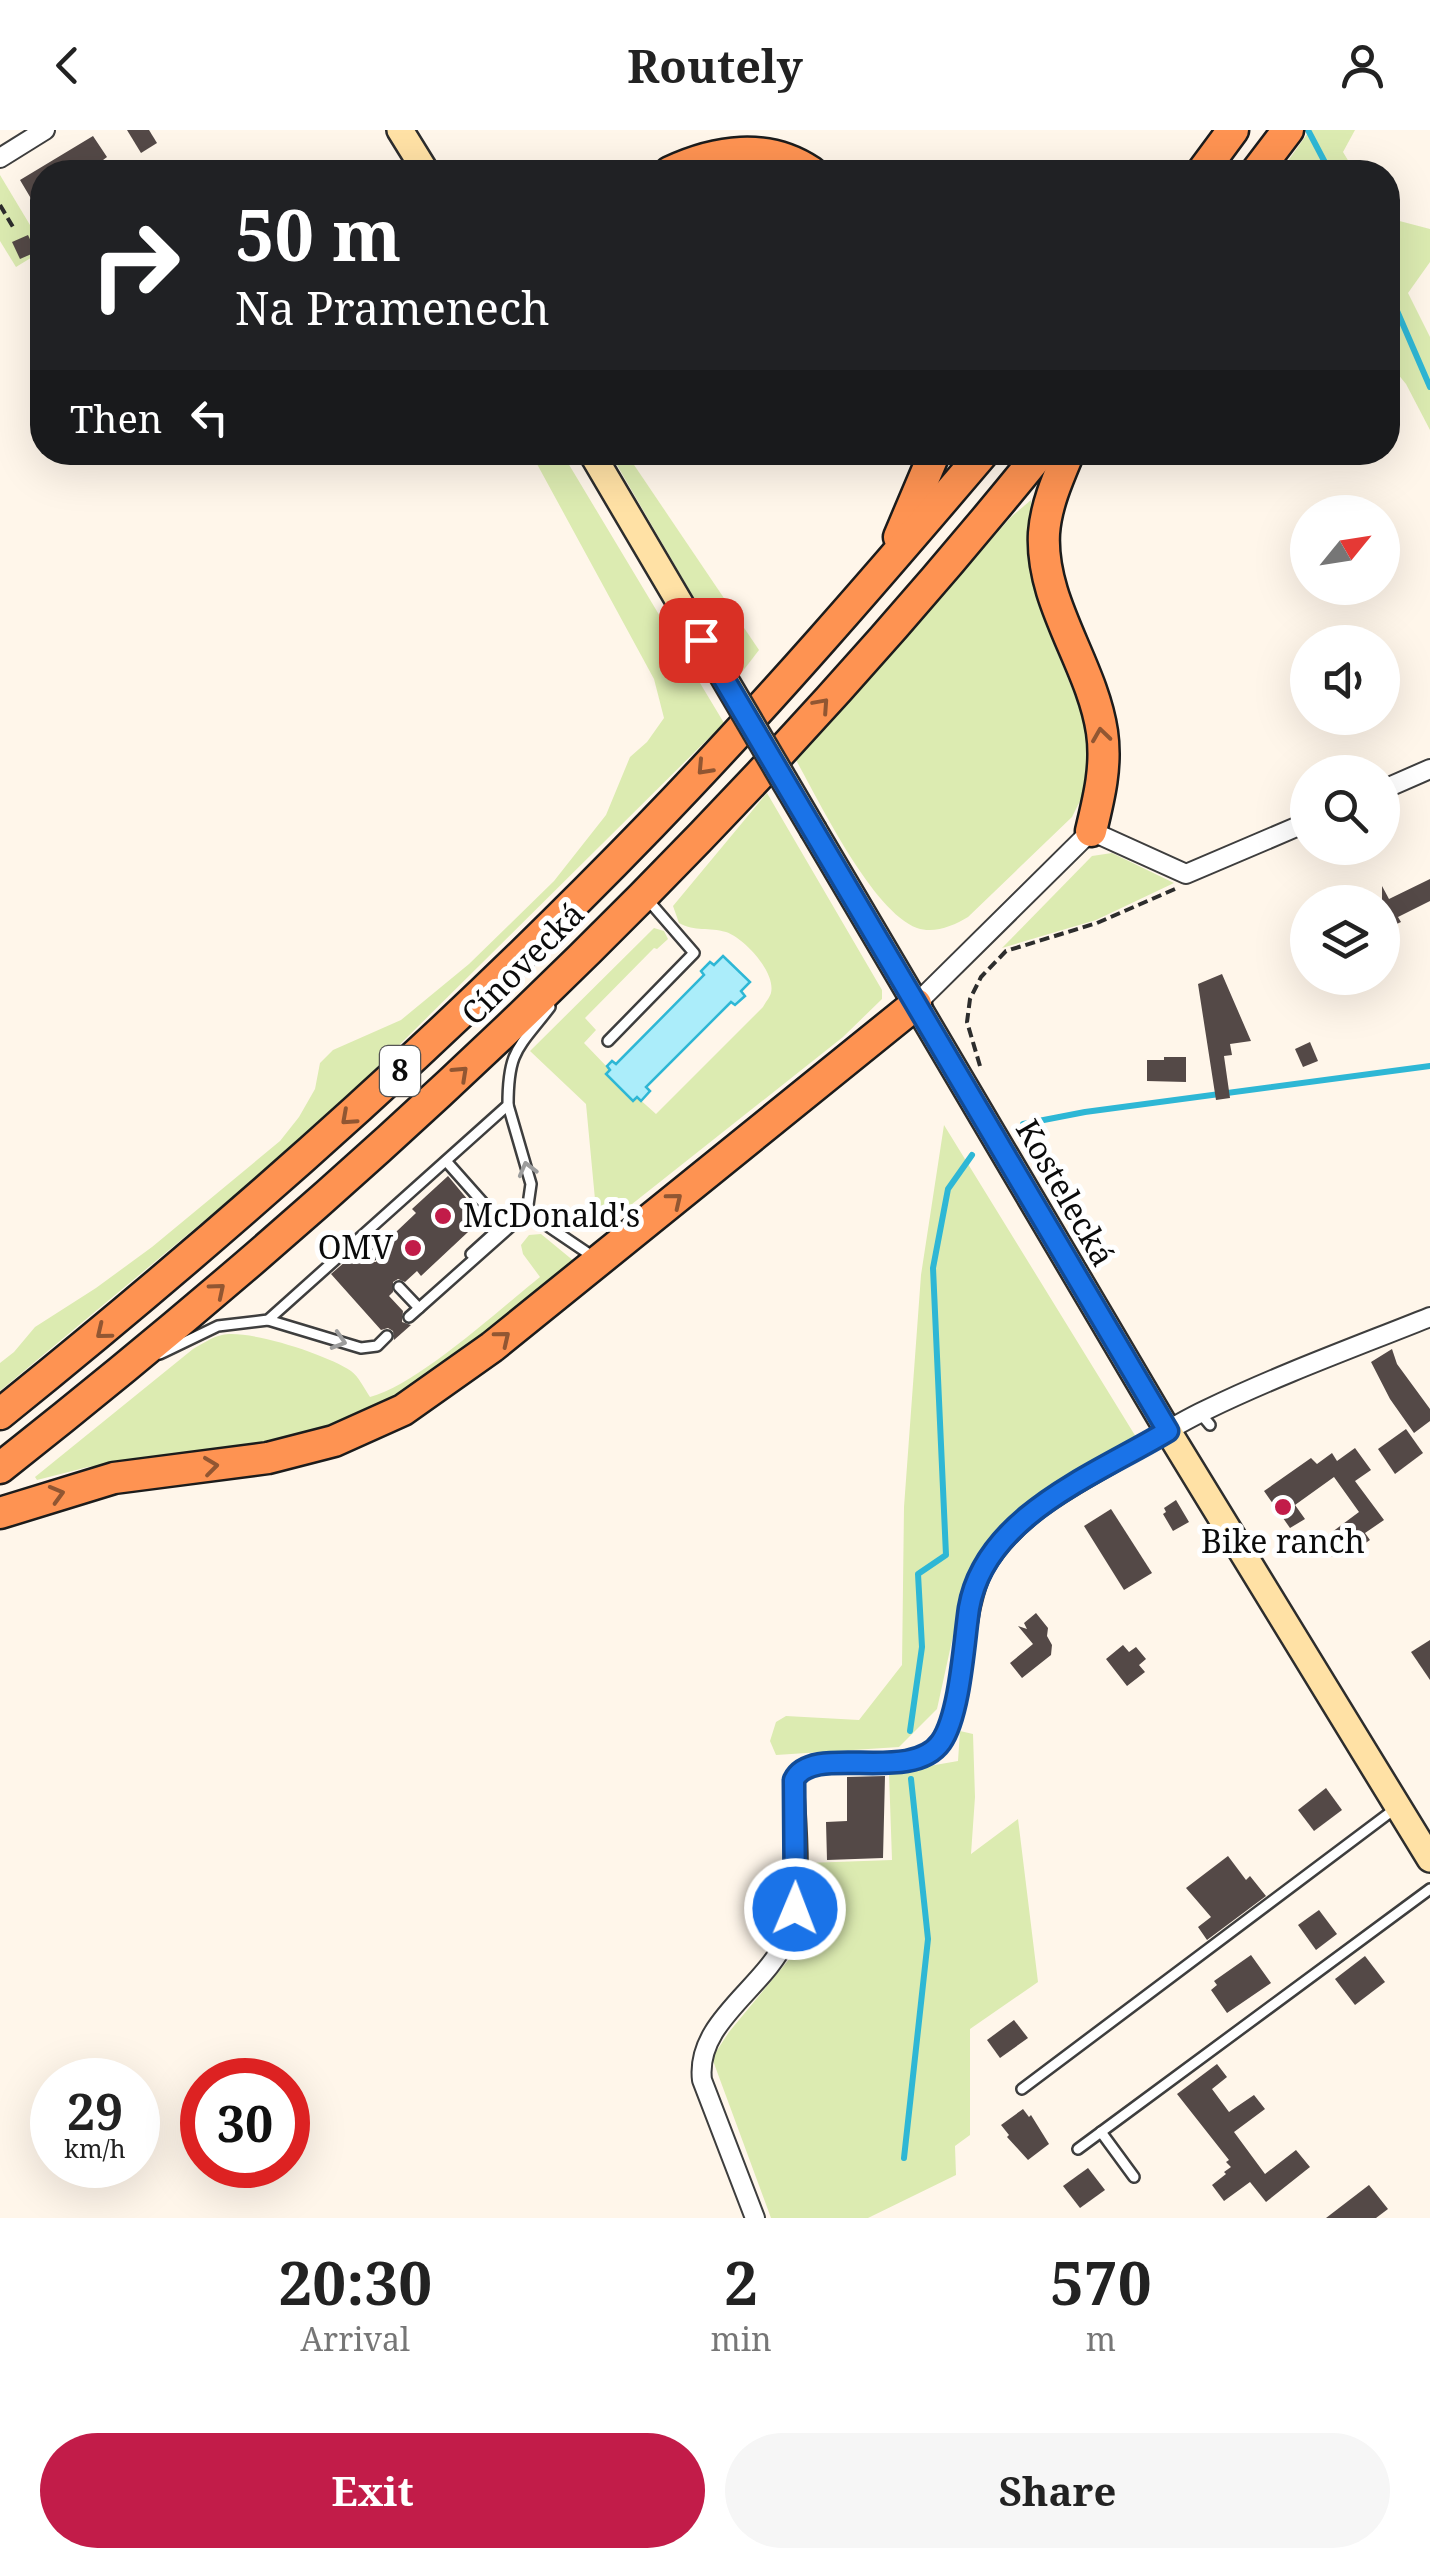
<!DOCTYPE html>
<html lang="en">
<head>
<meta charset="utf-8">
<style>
  :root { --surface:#fff; --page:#f6f6f6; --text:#222; --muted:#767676; --accent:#c21c49 }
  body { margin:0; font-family:"Noto Serif",serif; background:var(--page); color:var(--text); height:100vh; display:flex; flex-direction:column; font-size:38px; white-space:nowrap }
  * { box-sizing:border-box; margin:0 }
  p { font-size:32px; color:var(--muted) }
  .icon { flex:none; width:55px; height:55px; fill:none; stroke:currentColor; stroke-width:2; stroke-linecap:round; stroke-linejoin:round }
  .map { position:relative; height:2088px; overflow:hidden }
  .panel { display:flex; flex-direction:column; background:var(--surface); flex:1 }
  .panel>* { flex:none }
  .top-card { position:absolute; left:30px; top:30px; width:1370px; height:305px; border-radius:40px; box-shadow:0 10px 40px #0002; background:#202124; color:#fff; overflow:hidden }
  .needle { width:65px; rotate:60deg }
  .controls { position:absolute; left:1290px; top:365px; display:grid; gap:20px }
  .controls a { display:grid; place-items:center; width:110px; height:110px; border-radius:50%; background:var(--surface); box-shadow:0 10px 40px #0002; font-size:50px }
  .speed { position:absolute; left:30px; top:1928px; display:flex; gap:20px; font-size:50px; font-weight:700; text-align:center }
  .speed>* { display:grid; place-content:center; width:130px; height:130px; border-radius:50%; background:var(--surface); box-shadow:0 10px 40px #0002; line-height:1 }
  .speed small { font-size:25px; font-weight:400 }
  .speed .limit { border:15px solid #d22; background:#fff; color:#111 }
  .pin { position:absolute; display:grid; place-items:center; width:85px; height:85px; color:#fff; margin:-42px; border-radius:20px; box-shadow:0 5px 15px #0006 }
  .me { position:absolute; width:110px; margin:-55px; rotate:1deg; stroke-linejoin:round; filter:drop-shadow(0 0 8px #0008) }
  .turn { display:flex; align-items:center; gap:35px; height:210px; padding:0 40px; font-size:45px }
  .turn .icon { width:130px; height:130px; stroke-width:2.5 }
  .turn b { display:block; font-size:70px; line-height:85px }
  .then { display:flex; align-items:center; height:95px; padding:0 40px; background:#0003; gap:20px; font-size:38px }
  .eta { display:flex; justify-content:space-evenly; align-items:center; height:170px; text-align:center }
  .eta b { font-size:60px; font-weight:700; line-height:70px }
  .cta { display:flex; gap:20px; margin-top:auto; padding:20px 40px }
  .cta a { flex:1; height:115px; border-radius:60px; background:var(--accent); color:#fff; font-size:40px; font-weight:700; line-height:115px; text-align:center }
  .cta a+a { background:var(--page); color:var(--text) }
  header { display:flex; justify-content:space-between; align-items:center; height:130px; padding:0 40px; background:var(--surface); font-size:45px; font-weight:700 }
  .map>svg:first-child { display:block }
  .green { fill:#dcebb1 }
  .water { fill:#abedfa; stroke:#2eb7d5; stroke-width:2.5 }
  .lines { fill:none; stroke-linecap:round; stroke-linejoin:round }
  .stream { stroke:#2eb7d5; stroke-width:6 }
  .building { fill:#544947 }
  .service-casing { stroke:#3e3e3e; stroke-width:14 }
  .minor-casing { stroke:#3e3e3e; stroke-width:22 }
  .secondary-casing { stroke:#2d2d2d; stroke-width:30 }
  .trunk-casing { stroke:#1c1c1c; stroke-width:35 }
  .path { stroke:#2d2d2d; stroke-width:4; stroke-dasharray:10 5; stroke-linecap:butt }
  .service { stroke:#fff; stroke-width:9 }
  .minor { stroke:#fff; stroke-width:18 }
  .secondary { stroke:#ffe1a5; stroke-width:25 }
  .trunk { stroke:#fe9352; stroke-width:30 }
  .secondary-bridge-casing { stroke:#2d2d2d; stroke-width:30; stroke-linecap:butt }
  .secondary-bridge { stroke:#ffe1a5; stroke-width:25 }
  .oneway { stroke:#915632 }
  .oneway2 { stroke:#9d9d9d }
  .route-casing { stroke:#114b97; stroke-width:25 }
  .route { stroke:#1a73e8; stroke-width:18 }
  .poi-dot { fill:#c21c49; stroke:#fff; stroke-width:4 }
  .labels { text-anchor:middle; stroke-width:10; stroke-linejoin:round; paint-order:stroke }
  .shield { fill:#fff; stroke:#545454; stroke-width:2.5 }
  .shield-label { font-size:30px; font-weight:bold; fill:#0b0b0b }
  .street-label { font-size:32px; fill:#0b0b0b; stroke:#fff }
  .poi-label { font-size:32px; fill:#0b0b0b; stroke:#fff; text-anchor:start }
</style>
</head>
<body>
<header><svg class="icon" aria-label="back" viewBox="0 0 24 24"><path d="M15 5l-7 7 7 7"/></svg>Routely<svg class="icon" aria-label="person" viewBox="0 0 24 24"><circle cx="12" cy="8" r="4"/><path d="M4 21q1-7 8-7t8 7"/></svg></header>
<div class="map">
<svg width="1430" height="2088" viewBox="0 0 1430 2088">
  <rect width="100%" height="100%" fill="#fff6ea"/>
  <g class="green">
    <path d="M1310,0h45l-12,22 12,20h-75z"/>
    <path d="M0,45l42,70v6l-26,16 -16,-26z"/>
    <path d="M1388,88l42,11v33l-22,31 22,44v93l-24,-46 -18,-22z"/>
    <path d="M531,323h31l162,270 -360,357 -117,105 -247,206v-28l14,-11 21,-25 61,-39 56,-41 128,-106 19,-24 16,-28 5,-26 13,-13 68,-30 68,-56 85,-83 52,-66 24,-58 17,-15 17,-24 -10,-39z"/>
    <path d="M610,323h16l133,197 -20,26z"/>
    <path d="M1031,370l-2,69 27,80 35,87 -2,47 -17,34 -104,100c-15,9 -34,17 -51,11 -45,-17 -98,-127 -121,-168l215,-243z"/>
    <path d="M767,663l115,197v9l-39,38 -245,194 -12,-127 -56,-53 124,-123 10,3 4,8 -11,10 -3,-1 -69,70 11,12 -12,13 26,27 -3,4 26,26 4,-3 19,17 107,-107c2,-4 7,-10 8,-14 5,-21 -27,-55 -45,-61 -17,-5 -31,0 -47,-9l-6,-17z"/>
    <path d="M1112,723l62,30 -78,37 -94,28 90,-92z"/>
    <path d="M944,995l192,312 -83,46 -55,45 -36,67 -25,114 -38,38 -123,8 -6,-14 6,-19 10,-6 73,4 43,-55 2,-158 17,-232z"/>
    <path d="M541,1104l34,28 -151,119 -70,40 -103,27 -163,19 -51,13 -2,-3 158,-128c9,-5 19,-12 29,-14 27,-6 106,20 129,36 8,6 13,17 19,26 46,-11 130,-88 170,-120l-17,-23 -2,-9 8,-10z"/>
    <path d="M960,1601l13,3 2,63 -4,57 47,-35 20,163 -68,47v106l-15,11 1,29 -88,43h-97l-59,-160 17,-26 62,-75 15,-46 1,-48 85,-3 -3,-87 69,-12z"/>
  </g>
  <path class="water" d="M723,826l27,26 -9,9 4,5 -10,9 -4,-3 -85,85 4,4 -9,10 -4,-4 -4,4 -27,-27 4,-4 -3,-4 5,-5 4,3 88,-89 -3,-4 9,-9 4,3z"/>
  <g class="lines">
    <g class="stream">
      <path d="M1308,0l22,42"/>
      <path d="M1388,160l42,97"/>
      <path d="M1023,994l62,-12 345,-46"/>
      <path d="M910,1601l12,-84 -4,-73 28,-19 -13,-287 15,-79 24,-34"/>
      <path d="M904,2028l24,-219 -17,-160"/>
    </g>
  </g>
  <g class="building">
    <path d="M127,0h22l8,13 -16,10z"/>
    <path d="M93,6l14,21 -8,6 -14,9h-43v45l-22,-37z"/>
    <path d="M28,105l8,17 -16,7 -8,-17z"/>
    <path d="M1430,749v22l-32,16 3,5 -19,9v-45l7,13z"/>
    <path d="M1222,844l29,67 -21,3 2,11 -8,1 6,42 -14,2 -18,-116z"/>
    <path d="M1310,912l8,19 -15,6 -8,-18z"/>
    <path d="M1164,927h22v25l-39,-1v-21h17z"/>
    <path d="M448,1046l35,42 -62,58 -4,-5 -12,11 -7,-3 -5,3v10l-4,4 14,15 -1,11 9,3 -17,15 -1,-9 -5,-3 -7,2 -50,-56 22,-19 9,9 3,-3 11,1 3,-5 -2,-7 39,-37 -4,-4z"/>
    <path d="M1392,1219l5,15 33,45v12l-16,12 -24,-34 -19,-37z"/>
    <path d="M1406,1299l17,24 -28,21 -17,-25z"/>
    <path d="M1355,1318l16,22 -16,11 29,39 -19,13 5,7 -15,10 -5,-6 -18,13 -12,-16 39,-29 -25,-35 -39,28 10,14 -15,9 -26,-37 47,-33 6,6 15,-11 5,8z"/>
    <path d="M1176,1370l13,22 -16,9 -10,-17 3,-2 -2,-4z"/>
    <path d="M1111,1379l41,64 -28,17 -40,-64z"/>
    <path d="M1036,1483l12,15 -1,8 5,9 -1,10 -29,23 -12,-15 23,-19 -15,-18 9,3 -3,-6z"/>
    <path d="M1430,1510v40l-19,-28z"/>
    <path d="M1123,1515l6,7 7,-5 10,12 -7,6 6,7 -18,14 -21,-27z"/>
    <path d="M885,1646l-2,82 -56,2 -1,-38 21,-1v-44z"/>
    <path d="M1326,1658l16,22 -28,21 -16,-21z"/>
    <path d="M1228,1726l18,24 4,-4 16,20 -59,44 -9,-13 13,-10 -25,-29z"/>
    <path d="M1319,1780l18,24 -21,16 -18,-25z"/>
    <path d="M1251,1825l20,28 -44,30 -16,-23 6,-5 -3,-4z"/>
    <path d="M1365,1826l20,26 -30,23 -20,-26z"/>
    <path d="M1014,1890l14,18 -28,20 -13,-18z"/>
    <path d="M1217,1934l10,13 -15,12 17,23 25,-17 11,14 -31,23 31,42 31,-24 14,17 -44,35 -16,-20 -26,19 -12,-16 14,-11 -2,-2 7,-5 -5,-5 3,-2 -52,-66z"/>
    <path d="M1023,1979l6,8 2,-2 18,29 -21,16 -21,-23 2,-2 -8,-10z"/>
    <path d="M1088,2038l17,22 -25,18 -17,-22z"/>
    <path d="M1369,2055l19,24 -12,9h-50z"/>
  </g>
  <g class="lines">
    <defs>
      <g id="service">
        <path d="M608,911l86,-88 -46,-53"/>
        <path d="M446,1031l39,44 12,20 -5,10 -21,19"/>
        <path d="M527,1082l68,46"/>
        <path d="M358,1110l13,15"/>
        <path d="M399,1157l20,21"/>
        <path d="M409,1187l118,-105 4,-28 -23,-79"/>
        <path d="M268,1190l93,28 16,-2 10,-10"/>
        <path d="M160,1224l58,-28 50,-6 240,-215c0,-55 10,-56 42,-98"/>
        <path d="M1200,1283l10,12"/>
        <path d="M1022,1959l374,-281"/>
        <path d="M1101,2002l33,45"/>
        <path d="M1078,2019l352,-260"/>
      </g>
      <g id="minor">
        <path d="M0,28l45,-28"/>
        <path d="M1382,660l48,-21"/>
        <path d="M916,874l175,-173 95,43 122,-52"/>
        <path d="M755,2088l-53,-138c-7,-58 63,-92 84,-141 19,-43 10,-113 8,-160 16,-33 106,-2 136,-26 39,-30 27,-139 55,-186 29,-49 80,-77 128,-104 31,-18 61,-38 93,-53 72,-35 149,-63 224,-93"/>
      </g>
      <g id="secondary">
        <path d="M400,0l26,42"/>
        <path d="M591,322l126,214"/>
        <path d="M814,701l354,600 262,428"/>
      </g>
      <g id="trunk">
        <path d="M670,42c45,-21 97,-30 141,0"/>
        <path d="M1202,42l31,-42"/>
        <path d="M1256,42l32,-42"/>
        <path d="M1069,322c-11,26 -23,53 -25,81 -4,70 48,131 58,199 5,34 -3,66 -11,99"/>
        <path d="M899,407l36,-85"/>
        <path d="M0,1284c228,-184 447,-378 651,-589 116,-120 225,-246 333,-373"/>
        <path d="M0,1338c381,-300 735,-638 1041,-1016"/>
        <path d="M0,1383l114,-35 154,-20 66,-17 69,-31 89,-63 424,-343"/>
      </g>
    </defs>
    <use href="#service" class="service-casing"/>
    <use href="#minor" class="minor-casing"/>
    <use href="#secondary" class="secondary-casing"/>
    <use href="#trunk" class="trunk-casing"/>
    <g class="path">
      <path d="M0,75l13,22"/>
      <path d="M980,936l-13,-44 3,-23 11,-22 25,-26 91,-28 78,-34"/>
    </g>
    <use href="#service" class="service"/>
    <use href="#minor" class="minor"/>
    <use href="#secondary" class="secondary"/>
    <use href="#trunk" class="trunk"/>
    <defs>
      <path id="secondary-bridge" d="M717,536l97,165"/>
    </defs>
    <use href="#secondary-bridge" class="secondary-bridge-casing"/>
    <use href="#secondary-bridge" class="secondary-bridge"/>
  </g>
  <defs><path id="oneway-chevron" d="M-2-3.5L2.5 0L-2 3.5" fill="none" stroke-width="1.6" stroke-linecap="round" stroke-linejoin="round" transform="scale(2.5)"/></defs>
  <g class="oneway">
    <use href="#oneway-chevron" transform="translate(822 575) rotate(-48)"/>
    <use href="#oneway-chevron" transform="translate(1101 605) rotate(-98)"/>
    <use href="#oneway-chevron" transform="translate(704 638) rotate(133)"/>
    <use href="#oneway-chevron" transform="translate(461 943) rotate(-43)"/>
    <use href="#oneway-chevron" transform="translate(348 988) rotate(138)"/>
    <use href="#oneway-chevron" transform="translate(675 1070) rotate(-39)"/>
    <use href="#oneway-chevron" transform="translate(218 1160) rotate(-40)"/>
    <use href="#oneway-chevron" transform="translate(103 1202) rotate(141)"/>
    <use href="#oneway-chevron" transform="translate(503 1208) rotate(-39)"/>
    <use href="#oneway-chevron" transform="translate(211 1336) rotate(-7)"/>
    <use href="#oneway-chevron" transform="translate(57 1364) rotate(-16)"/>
  </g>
  <g class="oneway2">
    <use href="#oneway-chevron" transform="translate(527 1039) rotate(-105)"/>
    <use href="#oneway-chevron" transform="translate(339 1211) rotate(17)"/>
  </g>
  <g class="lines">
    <defs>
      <path id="route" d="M701,510l467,791c-71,43 -183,84 -199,177 -5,34 -9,107 -28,134 -30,43 -129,0 -147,38l1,129"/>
    </defs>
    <use href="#route" class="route-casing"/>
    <use href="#route" class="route"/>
  </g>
  <g class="poi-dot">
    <circle cx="443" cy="1086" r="10"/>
    <circle cx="413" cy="1118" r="10"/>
    <circle cx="1283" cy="1377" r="10"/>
  </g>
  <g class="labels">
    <rect class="shield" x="380" y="916" width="40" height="50" rx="8"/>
    <g class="shield-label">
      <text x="400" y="951">8</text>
    </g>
    <g class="street-label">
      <text transform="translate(523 834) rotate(-45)" y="11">Cínovecká</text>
      <text transform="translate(1065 1063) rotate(60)" y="11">Kostelecká</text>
    </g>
    <g class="poi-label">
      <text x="463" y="1097">McDonald's</text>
      <text x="393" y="1129" text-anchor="end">OMV</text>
      <text x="1283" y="1423" text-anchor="middle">Bike ranch</text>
    </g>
  </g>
</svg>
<div class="controls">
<a><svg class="needle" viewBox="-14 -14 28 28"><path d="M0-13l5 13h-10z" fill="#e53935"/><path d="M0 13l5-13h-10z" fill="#767676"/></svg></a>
<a><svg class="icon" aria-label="sound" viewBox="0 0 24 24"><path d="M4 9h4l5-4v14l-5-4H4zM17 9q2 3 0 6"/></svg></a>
<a><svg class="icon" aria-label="search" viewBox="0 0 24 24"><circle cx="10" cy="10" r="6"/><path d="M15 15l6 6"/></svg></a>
<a><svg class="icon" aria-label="layers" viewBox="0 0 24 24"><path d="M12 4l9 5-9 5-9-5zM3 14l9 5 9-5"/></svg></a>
</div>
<div class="speed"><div>29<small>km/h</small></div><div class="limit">30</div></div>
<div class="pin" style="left:701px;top:510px;background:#d93025"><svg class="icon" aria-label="arrive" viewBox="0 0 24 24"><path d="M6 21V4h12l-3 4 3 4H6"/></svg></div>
<svg class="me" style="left:795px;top:1779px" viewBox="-20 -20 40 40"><circle r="17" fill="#1a73e8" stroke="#fff" stroke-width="3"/><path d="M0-11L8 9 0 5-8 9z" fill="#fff"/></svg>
<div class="top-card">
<div class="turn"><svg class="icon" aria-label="right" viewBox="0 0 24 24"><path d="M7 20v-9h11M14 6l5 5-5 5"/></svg><div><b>50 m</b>Na Pramenech</div></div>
<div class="then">Then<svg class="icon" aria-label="left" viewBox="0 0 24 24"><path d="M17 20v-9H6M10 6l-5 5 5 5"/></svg></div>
</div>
</div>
<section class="panel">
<div class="eta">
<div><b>20:30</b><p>Arrival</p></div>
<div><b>2</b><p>min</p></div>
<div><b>570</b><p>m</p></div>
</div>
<div class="cta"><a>Exit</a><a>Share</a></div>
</section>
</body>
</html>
